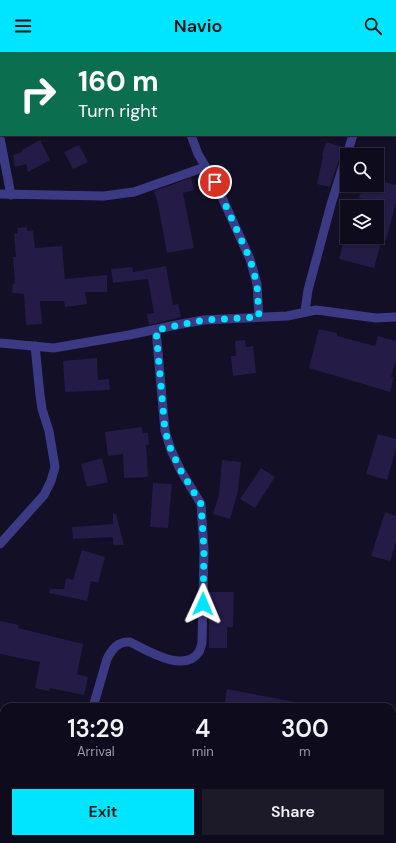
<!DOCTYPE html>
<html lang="en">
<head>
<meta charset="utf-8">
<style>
  :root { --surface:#0e0b1c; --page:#1c1929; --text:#f1f3f6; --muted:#9b9ba3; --line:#2e2b3b; --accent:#00e5ff }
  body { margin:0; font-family:"DM Sans",sans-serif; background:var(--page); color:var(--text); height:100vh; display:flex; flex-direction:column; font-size:15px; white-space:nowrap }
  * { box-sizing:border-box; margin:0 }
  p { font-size:13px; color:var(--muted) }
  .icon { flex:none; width:22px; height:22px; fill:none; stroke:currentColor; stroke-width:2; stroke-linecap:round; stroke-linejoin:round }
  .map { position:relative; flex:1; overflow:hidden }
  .panel { position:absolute; left:0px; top:651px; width:396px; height:140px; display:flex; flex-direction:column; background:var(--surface); border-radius:12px 12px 0 0; box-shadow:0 1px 3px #0004,0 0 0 1px var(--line) }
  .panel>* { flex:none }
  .guide { position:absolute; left:0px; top:0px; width:396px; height:84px; box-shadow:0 1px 3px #0004,0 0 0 1px var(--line); background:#0b6e4f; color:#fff; overflow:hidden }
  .tools { position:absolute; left:340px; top:96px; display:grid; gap:8px }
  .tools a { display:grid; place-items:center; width:44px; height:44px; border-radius:0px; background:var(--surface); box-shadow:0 1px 3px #0004,0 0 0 1px var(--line); font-size:20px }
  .pin { position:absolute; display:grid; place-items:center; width:34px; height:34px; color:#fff; margin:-17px; border:2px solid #fff; border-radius:50%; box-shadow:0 1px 4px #0007 }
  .me { position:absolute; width:44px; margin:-22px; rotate:1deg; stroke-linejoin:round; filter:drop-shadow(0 0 3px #0008) }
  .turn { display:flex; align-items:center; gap:14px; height:84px; padding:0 12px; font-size:18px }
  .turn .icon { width:52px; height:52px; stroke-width:2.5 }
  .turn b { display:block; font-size:28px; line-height:34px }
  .eta { display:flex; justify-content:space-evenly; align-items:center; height:68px; text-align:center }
  .eta b { font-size:24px; font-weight:600; line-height:28px }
  .primary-button { display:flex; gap:8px; margin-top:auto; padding:8px 12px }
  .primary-button a { flex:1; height:46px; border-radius:0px; background:var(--accent); color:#111; font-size:16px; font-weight:600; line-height:46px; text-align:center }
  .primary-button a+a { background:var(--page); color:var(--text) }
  header { display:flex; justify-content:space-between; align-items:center; height:52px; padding:0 12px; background:var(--accent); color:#111; font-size:18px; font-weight:600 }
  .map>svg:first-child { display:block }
  .building { fill:#241b47 }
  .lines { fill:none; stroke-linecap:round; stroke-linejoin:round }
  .minor { stroke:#3d3a85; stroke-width:9 }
  .route { stroke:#00e5ff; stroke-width:7; stroke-dasharray:0 12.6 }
</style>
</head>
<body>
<header><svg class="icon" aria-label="menu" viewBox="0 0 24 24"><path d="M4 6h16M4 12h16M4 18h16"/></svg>Navio<svg class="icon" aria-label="search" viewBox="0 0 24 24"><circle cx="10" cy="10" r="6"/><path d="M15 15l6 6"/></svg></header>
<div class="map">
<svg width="396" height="791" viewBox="0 0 396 791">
  <rect width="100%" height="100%" fill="#130f26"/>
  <g class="building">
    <path d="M40,88l10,20 -22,12 -2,-8 -11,3 -2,-12 9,-3v-2z"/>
    <path d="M326,90l17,5 -13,40 -13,-3 6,-28 -1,-1z"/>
    <path d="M79,93l9,17 -15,7 -9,-17z"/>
    <path d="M191,126l3,12 -11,3 11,55 -27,5 -9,-49 -4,-13z"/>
    <path d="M377,128l19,5v18l-10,37 -4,-1 -8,29 -35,-9 6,-22h32v-34l-18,-5 4,-13h14z"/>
    <path d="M27,175v4h6l2,17 27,-2 3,33 42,-4v17h-22l2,12 -22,3 -1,-6h-24l2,23 -16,1 -2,-31 -12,-1 1,-10 2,1 -2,-27h3l-2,-23 4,-1 -1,-5z"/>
    <path d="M166,214l7,39 5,-1 3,13 -32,8 -2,-11 7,-1 -6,-34 -35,4 -2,-14 21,-2 1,5z"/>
    <path d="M319,277l18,4v3l38,10 3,-10 18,5v20l-5,16h3l-4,15 -81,-24z"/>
    <path d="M245,288l1,7 7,-1 3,27 -23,3 -2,-20h5l-1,-15z"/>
    <path d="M97,306l1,22 11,-1 1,11 -45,2 -2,-31z"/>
    <path d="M142,375l1,6h5l1,12h-3l2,32 -24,1 -1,-24 -15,2 -3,-24z"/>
    <path d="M378,382l18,5v10l-9,31 -21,-6z"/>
    <path d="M102,406l6,24 -21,5 -6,-23z"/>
    <path d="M222,408l19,2 -3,29 -8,28 -17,-5 6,-19z"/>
    <path d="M261,416l14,9 -20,31 -15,-9z"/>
    <path d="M153,431l19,1 -4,44 -18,-1z"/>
    <path d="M385,460l11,4v26l-6,19 -19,-5z"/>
    <path d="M113,462h3l8,31h-11v-8l-40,2 -1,-12 41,-3z"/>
    <path d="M82,498l23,7 -7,26 -7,-2 -4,20 -38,-8 1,-4h14l2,-11 7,2z"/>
    <path d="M209,540h25l-1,35h-6v21h-18z"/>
    <path d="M0,569l19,4 -1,3 65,16 -6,30 11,3 -4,18 -34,-7 -1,3 -14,-3 5,-26 -40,-8z"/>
    <path d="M227,637l68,13v5h-71z"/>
  </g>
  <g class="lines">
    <g class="minor">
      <path d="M153,0v1"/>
      <path d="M72,1l3,-1"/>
      <path d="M378,1l1,-1"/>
      <path d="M0,23h1"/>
      <path d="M191,83l7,19 17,28 35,77 7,25 2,33"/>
      <path d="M0,86l11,57"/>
      <path d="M0,142l104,2 30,-4 71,-25"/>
      <path d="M305,259l3,-21 24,-89 21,-66"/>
      <path d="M0,291l54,5 75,-13 47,-10 28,-5 83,-4 29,-6 60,8 20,-1"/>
      <path d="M0,492l44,-49 7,-14 4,-14 -6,-36 -7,-22 -2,-14 -5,-49"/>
      <path d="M93,655l14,-48c5,-10 11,-18 23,-17 17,8 54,32 69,10 1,-2 2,-6 3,-9l2,-93 -3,-46 -20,-33 -10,-21 -6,-19 -9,-101"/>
      <path d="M59,791l1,-4"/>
    </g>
  </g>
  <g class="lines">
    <path class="route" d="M203,552l1,-54 -3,-46 -20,-33 -10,-21 -6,-19 -9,-101 48,-10 55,-3 -2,-33 -7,-25 -35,-77"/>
  </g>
</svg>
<div class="tools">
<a><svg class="icon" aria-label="search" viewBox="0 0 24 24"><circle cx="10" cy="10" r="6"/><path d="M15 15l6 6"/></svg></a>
<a><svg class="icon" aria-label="layers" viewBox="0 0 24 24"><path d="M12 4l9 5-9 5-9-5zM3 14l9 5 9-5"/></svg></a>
</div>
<div class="pin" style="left:215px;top:130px;background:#d93025"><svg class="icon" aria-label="arrive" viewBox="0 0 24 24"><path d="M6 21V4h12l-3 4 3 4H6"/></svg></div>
<svg class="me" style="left:203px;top:552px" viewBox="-20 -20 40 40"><path d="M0-17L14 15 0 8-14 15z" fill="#00e5ff" stroke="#fff" stroke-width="4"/></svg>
<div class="guide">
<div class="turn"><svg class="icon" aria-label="right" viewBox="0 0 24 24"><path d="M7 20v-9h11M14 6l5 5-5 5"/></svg><div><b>160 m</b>Turn right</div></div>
</div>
<section class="panel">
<div class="eta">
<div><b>13:29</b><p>Arrival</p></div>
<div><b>4</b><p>min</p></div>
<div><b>300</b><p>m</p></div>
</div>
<div class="primary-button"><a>Exit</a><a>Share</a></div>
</section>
</div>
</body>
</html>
